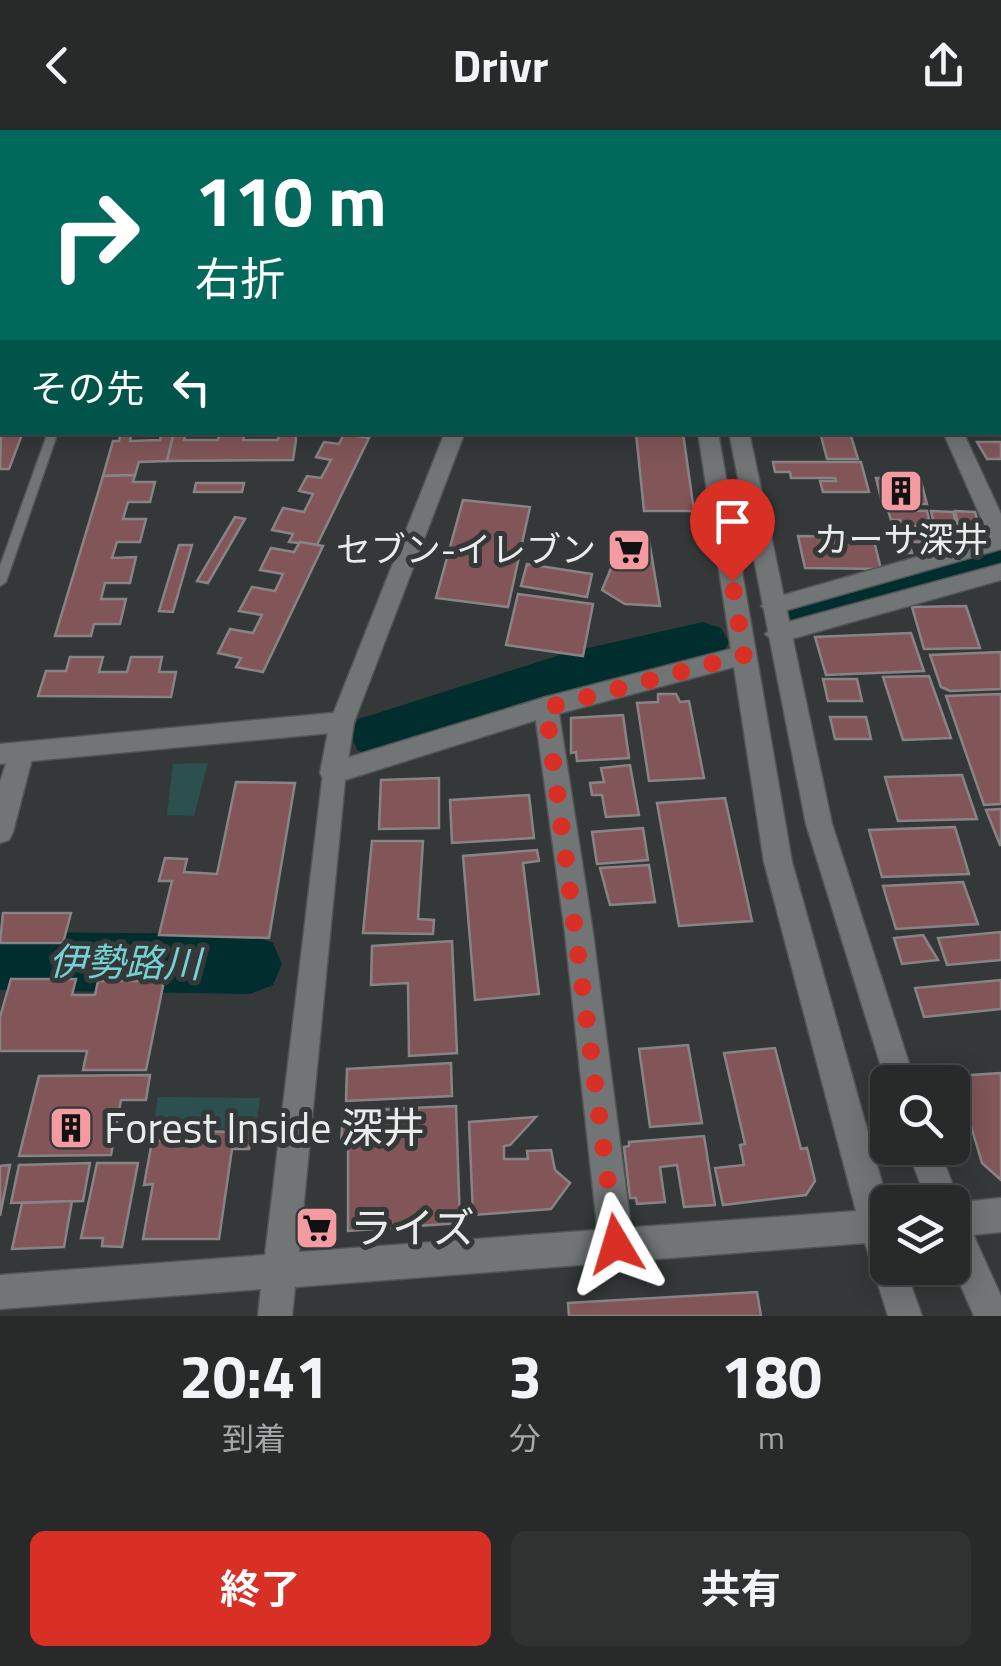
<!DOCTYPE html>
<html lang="ja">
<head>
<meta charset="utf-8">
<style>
  :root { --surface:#282a2a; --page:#303232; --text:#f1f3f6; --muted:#a5a7a8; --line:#444647; --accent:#d93025 }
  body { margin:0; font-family:"Titillium Web","Noto Sans JP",sans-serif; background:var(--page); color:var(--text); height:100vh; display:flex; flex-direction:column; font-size:38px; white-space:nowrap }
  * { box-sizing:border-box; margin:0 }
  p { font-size:32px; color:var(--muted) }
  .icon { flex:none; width:55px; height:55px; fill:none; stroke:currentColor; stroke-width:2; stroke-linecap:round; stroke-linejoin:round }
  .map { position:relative; height:1186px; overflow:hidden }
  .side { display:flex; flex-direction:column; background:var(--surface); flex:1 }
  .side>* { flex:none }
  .banner { position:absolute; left:0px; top:0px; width:1002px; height:305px; box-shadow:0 5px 25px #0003,0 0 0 2px var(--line); background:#00695c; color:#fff; overflow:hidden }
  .fabs { position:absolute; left:870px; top:935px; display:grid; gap:20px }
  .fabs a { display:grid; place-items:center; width:100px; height:100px; border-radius:15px; background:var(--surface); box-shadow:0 5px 25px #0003,0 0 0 2px var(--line); font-size:50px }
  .pin { position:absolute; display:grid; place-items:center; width:85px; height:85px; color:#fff; margin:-102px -42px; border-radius:50% 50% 50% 0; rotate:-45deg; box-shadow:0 0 10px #0007 }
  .pin .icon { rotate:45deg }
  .me { position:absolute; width:110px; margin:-55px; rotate:353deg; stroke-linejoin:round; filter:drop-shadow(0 0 8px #0008) }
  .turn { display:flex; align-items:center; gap:35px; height:210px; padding:0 30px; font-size:45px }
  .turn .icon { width:130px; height:130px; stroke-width:2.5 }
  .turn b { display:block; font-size:70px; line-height:85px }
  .then { display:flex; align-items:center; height:95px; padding:0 30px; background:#0003; gap:20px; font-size:38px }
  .eta { display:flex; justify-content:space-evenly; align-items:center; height:170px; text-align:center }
  .eta b { font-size:60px; font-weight:700; line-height:70px }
  .primary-button { display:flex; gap:20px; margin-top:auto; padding:20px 30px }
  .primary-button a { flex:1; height:115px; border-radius:15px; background:var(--accent); color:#fff; font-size:40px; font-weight:700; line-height:115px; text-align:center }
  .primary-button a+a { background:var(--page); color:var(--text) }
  header { display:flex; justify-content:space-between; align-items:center; height:130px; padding:0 30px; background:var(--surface); font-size:45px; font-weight:700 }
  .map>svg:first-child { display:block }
  .green { fill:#2c4f4f }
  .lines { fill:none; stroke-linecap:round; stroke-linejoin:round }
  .river { fill:#002d2e; fill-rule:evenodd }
  .building { fill:#825659; stroke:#888485; stroke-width:2.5 }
  .lane-casing { stroke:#525555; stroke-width:3 }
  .street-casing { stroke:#525555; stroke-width:3 }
  .secondary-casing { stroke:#525555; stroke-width:3 }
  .lane { fill:#717575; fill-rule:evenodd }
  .street { fill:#717575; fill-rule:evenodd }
  .secondary { fill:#717575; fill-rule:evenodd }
  .route { stroke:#d93025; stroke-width:18; stroke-dasharray:0 32.4 }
  .labels { text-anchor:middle; stroke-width:10; stroke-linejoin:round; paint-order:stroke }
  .poi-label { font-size:35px; fill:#eaecec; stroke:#353838 }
  .water-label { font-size:38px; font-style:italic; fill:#75d1d4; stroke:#353838 }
  .near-poi-label { font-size:42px; fill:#eaecec; stroke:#353838; text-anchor:start }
</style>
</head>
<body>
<header><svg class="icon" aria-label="back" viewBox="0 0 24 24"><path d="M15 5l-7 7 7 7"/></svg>Drivr<svg class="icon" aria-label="share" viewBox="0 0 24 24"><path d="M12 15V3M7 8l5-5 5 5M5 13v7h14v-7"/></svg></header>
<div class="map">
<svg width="1001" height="1186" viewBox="0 0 1001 1186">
  <rect width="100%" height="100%" fill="#353838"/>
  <g class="green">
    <path d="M208,633l-14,53 -27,-1 6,-51z"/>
    <path d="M158,967l102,1 -4,31 -103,-1z"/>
  </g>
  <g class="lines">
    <g class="river">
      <path d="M1001,408v35l-195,60 -18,-6 -8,-13 8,-13z"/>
      <path d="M703,492l18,6 8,14 -8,14 -152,38 -191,63 -20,-6 -8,-16 8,-16 20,-6 188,-60z"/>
      <path d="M0,802l250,2 23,9 9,21 -9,21 -23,9 -250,-4z"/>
    </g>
  </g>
  <g class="building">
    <path d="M2,270v32h21l-14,37h-9z"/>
    <path d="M121,302h11l-2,9 30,-1 2,-8h12l-7,29 -28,1 -4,13 -32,1 10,-35h6z"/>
    <path d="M174,302h12l-2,8h34l2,-8h25l-2,8h35l2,-8h15l1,8 -3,20 -126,1z"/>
    <path d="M636,303h47l11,78h-50z"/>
    <path d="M344,304l25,4 -52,107 -28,-3 4,-8 -21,-4 11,-22 21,4 9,-18 -14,-3 8,-15 14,2 10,-18 -15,-3 8,-15 15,2z"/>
    <path d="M821,306h30l7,23h-31z"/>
    <path d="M977,312h24v17h-14z"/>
    <path d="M773,332h88l8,30h-46l-3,-11h16l-1,-3h-44l-1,-6h-15z"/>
    <path d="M135,345l-2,7h22l-5,20h-22l-5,17h23l-6,23h-23l-5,16 24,-1 -6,26h-25l-4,16h25l-6,25h-26l-3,12h-36l48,-160z"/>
    <path d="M876,348h44l7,26 -45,-1z"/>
    <path d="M196,353h48l-2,9h-48z"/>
    <path d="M463,370l67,7 -22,100 -72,-9z"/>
    <path d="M888,380l39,1 4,16 -30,-1 -1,-6h-9z"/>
    <path d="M931,381l22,1 7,26 -23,-1z"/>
    <path d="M955,381l20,1 8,28 -21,-1z"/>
    <path d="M235,387l10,2 -37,64 -11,-2z"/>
    <path d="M891,400l36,1 3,11h-21l3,11h-15z"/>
    <path d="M645,406l4,4 11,66 -35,-2 -23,-14 22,-53z"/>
    <path d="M798,406l75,1 8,32 -76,-1z"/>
    <path d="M300,412l23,4 -60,126 -27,-5 5,-9 -23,-5 12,-24 23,4 9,-18 -23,-4 13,-24 23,4 8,-17 -23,-4 11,-22 23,4z"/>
    <path d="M179,415h13l-19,67 -14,-1z"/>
    <path d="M527,434l65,10 -5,23 -66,-11z"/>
    <path d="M518,464l75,10 -10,52 -77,-11z"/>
    <path d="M966,476l14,42 -56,1 -12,-42z"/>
    <path d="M911,503l13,38 -98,4 -11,-38z"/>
    <path d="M1001,522v37l-51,2 -9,-4 -11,-32z"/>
    <path d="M70,527h33l-4,15h28l4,-15h31l-3,15h17l-5,25 -133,-1 8,-25h20z"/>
    <path d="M929,546l22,62 -48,2 -20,-63z"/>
    <path d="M823,549h34l5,22h-34z"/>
    <path d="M658,564h18l4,8 9,-1 15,77 -55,3 -12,-78 21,-1z"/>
    <path d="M1001,564v110l-17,1 -38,-109z"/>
    <path d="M623,585l6,43 -52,3 -1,-9 -5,1v-35z"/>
    <path d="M830,587h36l5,22h-36z"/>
    <path d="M630,635l9,50 -33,2 -4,-22h-10l-2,-12 14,-1 -3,-14z"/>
    <path d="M962,645l15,44 -79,2 -13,-44z"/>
    <path d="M439,648v50l-60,1 2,-49z"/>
    <path d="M236,652l59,1 -26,155 -110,-3 13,-54h-13l6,-23 22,1 -3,13 33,2z"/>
    <path d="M529,665l5,43 -82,5 -2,-43z"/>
    <path d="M725,668l27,123 -73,5 -22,-123z"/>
    <path d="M1001,679v36h-1l-14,-35z"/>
    <path d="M955,697l14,47 -87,3 -13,-47z"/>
    <path d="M643,698l5,32 -51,4 -5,-32z"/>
    <path d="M372,711h51l-5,78 16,1 -1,14 -70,-1z"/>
    <path d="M537,720l2,11 -16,2 16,131 -64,6 -12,-144z"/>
    <path d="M649,735l6,37 -45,3 -10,-37z"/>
    <path d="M963,752l15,42 -82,5 -13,-43z"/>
    <path d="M3,783h68l-8,30h-63z"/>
    <path d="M1001,802v28l-54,5 -9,-27z"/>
    <path d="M923,805l15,25 -36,4 -8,-26z"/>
    <path d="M452,811l5,112 -48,3 -1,-73 -37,2 1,-39z"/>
    <path d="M11,849h65l-4,16h23l3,-14h66l-18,89h-63l4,-19h-87v-34z"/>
    <path d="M1001,850v29l-77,8 -9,-29z"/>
    <path d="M688,915l14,78 -52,4 -11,-78z"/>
    <path d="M775,918l26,101 6,-1 8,33 -9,14 -83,10 -8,-37 29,-3 -4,-20 5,-1 -21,-91z"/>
    <path d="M451,933l1,33 -106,5 1,-32z"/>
    <path d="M1001,943v107l-19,-17 -26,-87z"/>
    <path d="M150,945l-4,25h-25l-10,55 -92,1 20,-80z"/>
    <path d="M456,976l4,117 -112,8v-86h-7l2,-34z"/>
    <path d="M536,987l-26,28 -6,1v13h24l-1,-8 24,-1 4,20 15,13 -19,26 -78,6 -4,-93z"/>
    <path d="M162,1001l90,1 -3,17h-17l-13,90h-76l10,-55 -9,1 8,-44h9z"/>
    <path d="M704,1006l11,69 -31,2 -7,-42 -17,2 5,35 -28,2 -1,-6h-6l-6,-51 5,-1v-4z"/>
    <path d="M90,1033l-7,38 -72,2 8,-38z"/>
    <path d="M97,1033h41l-16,84 -20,-1 1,-8h-22z"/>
    <path d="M10,1035l-10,51v-50z"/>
    <path d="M72,1071l-8,46 -52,2 10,-46z"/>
    <path d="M757,1162l4,24h-192l-1,-13z"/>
  </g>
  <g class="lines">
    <defs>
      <g id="lane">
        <path d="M164,0h8l-2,2h-7z"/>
        <path d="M283,0h9l-3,2h-7z"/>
        <path d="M619,0h8v2h-7z"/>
        <rect x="1000" y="284" width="1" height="6"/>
        <path d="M48,302h10l-52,150 -6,4v-20z"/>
      </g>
      <g id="street">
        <path d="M820,0h16v2h-15z"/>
        <rect x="1000" y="21" width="1" height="10"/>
        <rect x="1000" y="93" width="1" height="11"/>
        <path d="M445,302h20l-111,290 -8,51 -4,8h-18l-4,-8 10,-51z"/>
        <path d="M1001,403v16l-228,65 -12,-8 12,-8z"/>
        <path d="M1001,434v16l-224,63 -12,-9 12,-9z"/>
        <path d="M546,567l9,3 3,7 35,226 40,311 -5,12 -12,5 -12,-5 -5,-12 -34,-311 -31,-226 3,-7z"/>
        <path d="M20,615l9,3 4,7 -20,77 -4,8 -9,3v-61l11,-34z"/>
        <path d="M1001,1068v34l-49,5v-34z"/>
      </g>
      <g id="secondary">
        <path d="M652,0h16v2h-15z"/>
        <path d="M674,0h16l1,2h-15z"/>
        <path d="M784,0h17l2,2h-17z"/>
        <rect x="1000" y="147" width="1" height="10"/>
        <path d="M698,302h20l74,430 96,342v64h17l17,48h-34l-23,-73 -570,44 -3,29h-34l3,-27 -261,20v-34l265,-20 59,-490 222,-68 185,-48zM734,537l30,195 92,349 -557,41 46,-472 201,-63z"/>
        <path d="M729,302h20l83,392 83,258h-27v7l-82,-265z"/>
        <path d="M943,302h20l38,82v32l-11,-8z"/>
        <path d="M342,582l9,3 3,7 -3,7 -9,3 -342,32v-20z"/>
        <path d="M907,1018h32l20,54 -3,9 8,3 37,82v20h-27l-22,-50v-64h-25z"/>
      </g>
    </defs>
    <use href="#lane" class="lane-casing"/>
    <use href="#street" class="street-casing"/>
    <use href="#secondary" class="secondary-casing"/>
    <use href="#lane" class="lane"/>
    <use href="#street" class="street"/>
    <use href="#secondary" class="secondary"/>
  </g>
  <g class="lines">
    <path class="route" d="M616,1114l-70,-536 198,-53 -12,-74"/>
  </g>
  <defs>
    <symbol id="building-square" viewBox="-11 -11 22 22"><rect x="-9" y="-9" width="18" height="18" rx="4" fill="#f49aa1" stroke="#353838"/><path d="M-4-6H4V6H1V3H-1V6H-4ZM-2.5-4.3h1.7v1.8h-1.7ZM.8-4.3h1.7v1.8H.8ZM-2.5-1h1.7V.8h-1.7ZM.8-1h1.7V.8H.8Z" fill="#111"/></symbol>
    <symbol id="supermarket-square" viewBox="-11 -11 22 22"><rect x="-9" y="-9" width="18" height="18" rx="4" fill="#f49aa1" stroke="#353838"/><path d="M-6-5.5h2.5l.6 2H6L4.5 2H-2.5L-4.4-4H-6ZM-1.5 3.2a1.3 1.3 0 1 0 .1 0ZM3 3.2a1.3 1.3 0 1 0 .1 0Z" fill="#111"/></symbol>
  </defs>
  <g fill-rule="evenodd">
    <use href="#building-square" x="876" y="336" width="50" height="50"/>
    <use href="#supermarket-square" x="604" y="395" width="50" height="50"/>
    <use href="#building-square" x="46" y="973" width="50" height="50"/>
    <use href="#supermarket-square" x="292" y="1073" width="50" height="50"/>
  </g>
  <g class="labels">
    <g class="poi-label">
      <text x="901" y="422">カーサ深井</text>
      <text x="596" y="432" text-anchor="end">セブン-イレブン</text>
    </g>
    <g class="water-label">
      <text transform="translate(125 833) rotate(1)" y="13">伊勢路川</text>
    </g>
    <g class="near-poi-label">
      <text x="104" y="1013">Forest Inside 深井</text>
      <text x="350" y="1113">ライズ</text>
    </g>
  </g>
</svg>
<div class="fabs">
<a><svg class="icon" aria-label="search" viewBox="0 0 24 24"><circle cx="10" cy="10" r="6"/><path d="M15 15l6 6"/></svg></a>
<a><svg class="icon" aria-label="layers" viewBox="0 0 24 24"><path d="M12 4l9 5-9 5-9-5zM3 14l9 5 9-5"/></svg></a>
</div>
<div class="pin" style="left:732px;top:451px;background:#d93025"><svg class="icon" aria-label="arrive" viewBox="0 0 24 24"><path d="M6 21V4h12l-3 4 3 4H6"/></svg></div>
<svg class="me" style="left:616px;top:1114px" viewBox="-20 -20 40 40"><path d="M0-17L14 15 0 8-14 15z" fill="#d93025" stroke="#fff" stroke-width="4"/></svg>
<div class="banner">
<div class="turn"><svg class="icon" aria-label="right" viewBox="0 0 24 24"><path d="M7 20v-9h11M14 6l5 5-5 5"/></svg><div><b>110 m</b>右折</div></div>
<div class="then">その先<svg class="icon" aria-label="left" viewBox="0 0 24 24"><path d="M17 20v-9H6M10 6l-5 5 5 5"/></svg></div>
</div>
</div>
<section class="side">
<div class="eta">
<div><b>20:41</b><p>到着</p></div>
<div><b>3</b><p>分</p></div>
<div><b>180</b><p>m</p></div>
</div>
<div class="primary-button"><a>終了</a><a>共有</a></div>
</section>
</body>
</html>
